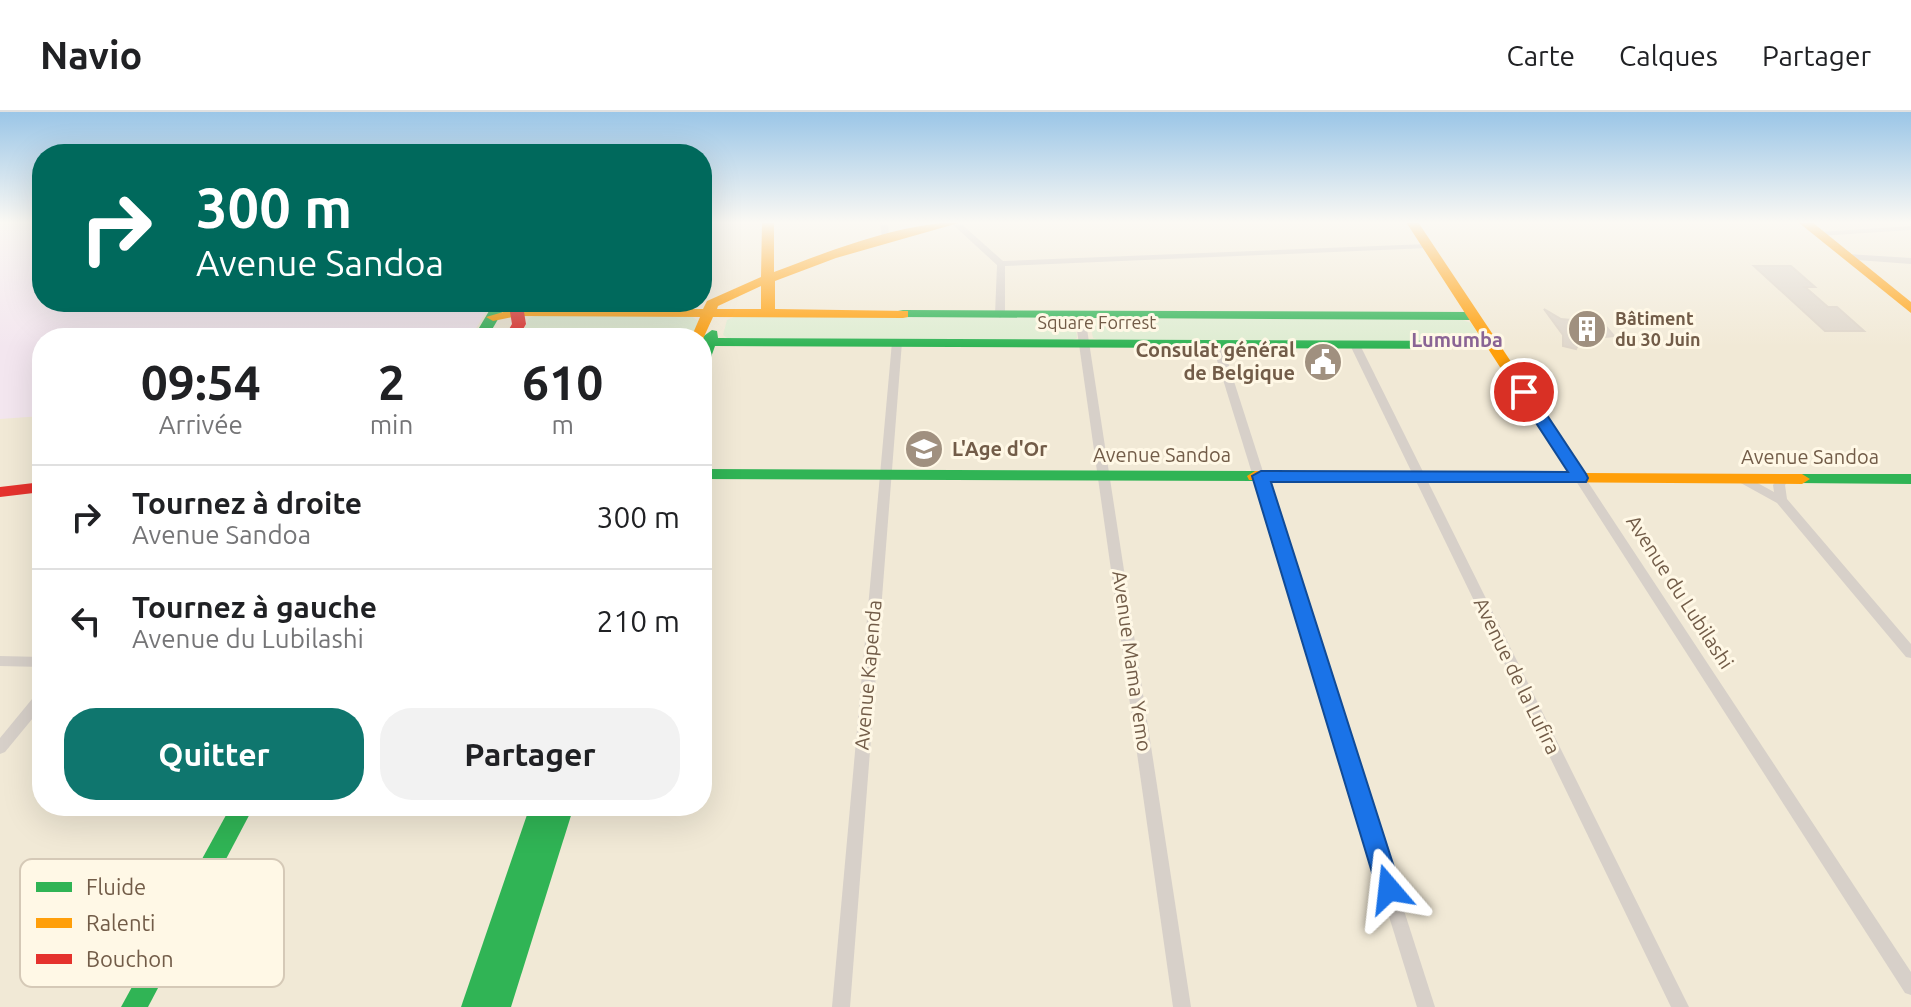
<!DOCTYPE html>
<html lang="fr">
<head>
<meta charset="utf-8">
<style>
  :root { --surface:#fff; --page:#f2f2f2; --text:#202124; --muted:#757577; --line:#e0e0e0; --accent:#0f766e }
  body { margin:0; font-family:Ubuntu,sans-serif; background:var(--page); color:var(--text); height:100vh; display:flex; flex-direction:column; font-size:30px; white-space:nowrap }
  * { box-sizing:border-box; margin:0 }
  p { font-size:26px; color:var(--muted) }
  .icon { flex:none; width:44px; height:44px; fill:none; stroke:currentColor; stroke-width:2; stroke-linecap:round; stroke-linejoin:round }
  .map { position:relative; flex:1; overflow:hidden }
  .side { position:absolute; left:32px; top:216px; width:680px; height:488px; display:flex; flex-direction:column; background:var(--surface); border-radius:32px; box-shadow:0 8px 32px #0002 }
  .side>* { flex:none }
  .banner { position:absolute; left:32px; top:32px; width:680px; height:168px; border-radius:32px; box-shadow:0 8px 32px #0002; background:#00695c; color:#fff; overflow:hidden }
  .pin { position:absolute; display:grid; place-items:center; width:68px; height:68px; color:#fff; margin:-34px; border:4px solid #fff; border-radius:50%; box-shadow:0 2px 8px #0007 }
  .me { position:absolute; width:88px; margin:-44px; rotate:343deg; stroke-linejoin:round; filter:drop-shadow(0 0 6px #0008) }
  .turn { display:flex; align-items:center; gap:28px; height:168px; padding:0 32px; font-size:36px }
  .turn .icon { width:104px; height:104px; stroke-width:2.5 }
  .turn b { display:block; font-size:56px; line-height:68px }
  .eta { display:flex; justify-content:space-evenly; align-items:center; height:136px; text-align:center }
  .eta b { font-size:48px; font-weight:600; line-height:56px }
  .cta { display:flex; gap:16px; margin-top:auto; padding:16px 32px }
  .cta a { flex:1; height:92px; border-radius:32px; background:var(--accent); color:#fff; font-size:32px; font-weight:600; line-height:92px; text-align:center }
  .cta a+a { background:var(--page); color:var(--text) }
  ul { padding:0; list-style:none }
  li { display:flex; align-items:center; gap:24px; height:104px; padding:0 32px; border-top:2px solid var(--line) }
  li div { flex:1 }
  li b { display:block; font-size:30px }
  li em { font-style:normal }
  header { display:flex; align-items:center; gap:48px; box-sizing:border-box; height:112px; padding:0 40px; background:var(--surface); border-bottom:2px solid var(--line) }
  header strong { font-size:38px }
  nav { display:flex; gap:44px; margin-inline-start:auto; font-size:28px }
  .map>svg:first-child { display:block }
  .residential { fill:#f1e9d6; fill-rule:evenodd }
  .education { fill:#f3e6ef }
  .green { fill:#deecd1 }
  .building { fill:#dfd7cc; stroke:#ded5c9; stroke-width:2 }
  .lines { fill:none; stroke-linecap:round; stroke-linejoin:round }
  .street { fill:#d7d0c9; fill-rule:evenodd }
  .fast { fill:#30b455; fill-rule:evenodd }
  .slow { fill:#ff9f0a; fill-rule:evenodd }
  .jam { fill:#e5322d; fill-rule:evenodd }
  .route { fill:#1a73e8; stroke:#114b97; stroke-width:2 }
  .labels { text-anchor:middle; stroke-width:6; stroke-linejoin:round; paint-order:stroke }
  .far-poi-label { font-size:18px; font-weight:bold; fill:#725c48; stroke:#fff8e6; text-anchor:start }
  .far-street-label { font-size:18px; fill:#725c48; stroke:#fff8e6 }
  .far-quarter-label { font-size:20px; font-weight:bold; fill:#8a6495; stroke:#fff8e6 }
  .poi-label { font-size:20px; font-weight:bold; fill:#725c48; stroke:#fff8e6; text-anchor:end }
  .street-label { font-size:20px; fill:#725c48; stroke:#fff8e6 }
  .key { fill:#fff8e6; stroke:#d5c9b7; stroke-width:2 }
  .key-label { font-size:22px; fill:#725c48 }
</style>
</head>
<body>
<header>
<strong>Navio</strong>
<nav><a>Carte</a><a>Calques</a><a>Partager</a></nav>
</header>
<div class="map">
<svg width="1911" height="895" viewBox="0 0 1911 895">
  <rect width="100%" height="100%" fill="#f6f1e6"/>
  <path class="residential" d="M0,110h42v80h660v-80h1209v785h-1911zM42,226h660v468h-660z"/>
  <path class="education" d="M0,110h42v80h450l-22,36h-428v78l-42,3z"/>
  <g class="green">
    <path d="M539,203l152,1 7,5 -5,16 -4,1h-162l-5,-4 7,-16z"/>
    <path d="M736,204l331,2 8,4 2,16 -7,3 -340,-1 -7,-5 4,-15z"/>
    <path d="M1097,207h363l11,4 9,14 -7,4h-369l-11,-3 -3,-15z"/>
  </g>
  <g class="building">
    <path d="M1754,154h37l24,21h-10l23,20h9l27,24h-39z"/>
    <path d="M1544,197l17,10 42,4 11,13 -34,4 -4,9 -13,-3v-11z"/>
  </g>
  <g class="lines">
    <g class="street">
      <path d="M880,110h8l1,18 -7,-2z"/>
      <path d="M950,110h9l44,39 424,-17 4,2 -4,2 -422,18v49l-5,3 -5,-3 2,-50z"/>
      <path d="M1911,114v4l-92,6 -4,-2 4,-2z"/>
      <path d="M1847,142l64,4v6l-67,-5v-4z"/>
      <path d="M1080,201l5,3 106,691h-18l-98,-691z"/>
      <path d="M897,227l5,3 -52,665h-18l60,-665z"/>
      <path d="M1217,229l5,3 213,663h-18l-205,-663z"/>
      <path d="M1355,230l5,3 329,662h-18l-321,-662z"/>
      <path d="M1580,362l4,2 327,496v23l-6,-2 -331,-515z"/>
      <path d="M1743,363l31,17 -1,-7 6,-8h8l2,3 -4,5 2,14 124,145v14l-5,-1 -129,-154 -38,-21 -2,-3 2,-3z"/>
      <path d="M0,544l42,1v10l-42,-1z"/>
      <path d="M42,580v15l-37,45 -5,2v-16l37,-45z"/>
    </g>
    <g class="fast">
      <path d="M497,193l7,4 -17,29h-14l19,-32z"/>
      <path d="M903,198l569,2 7,4 -7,4 -574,-3v-6z"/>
      <path d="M712,218l5,1 1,7 774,3 7,4 -7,4 -777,-3 -6,17 -7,4 -1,-29z"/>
      <path d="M702,357l553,2 8,5 -8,5 -553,-2z"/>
      <path d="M1802,362h109v10l-115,-1 -2,-4 2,-4z"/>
      <path d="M231,694h23l-106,201h-27z"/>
      <path d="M530,694h44l-63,201h-50z"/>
    </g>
    <g class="slow">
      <path d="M762,110h12v50c56,-21 128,-50 188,-50l-126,36 -61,23v28l133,2v6l-5,1 -190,-1 -11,24v-3h-11l9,-21 -183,-1 -24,5 -7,-4 31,-9 186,1 4,-8 54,-24zM761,174v23h-44l1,-3z"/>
      <path d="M1406,110h12l167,251 217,1 8,5 -8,5 -553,-4 -2,-4 8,-5 313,1z"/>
      <path d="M1798,110h14l99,80v11z"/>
    </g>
    <g class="jam">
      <path d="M517,196l7,4 2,12 -8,14h-14l8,-14 -2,-12z"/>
      <path d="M42,370v10l-42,5v-10z"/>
    </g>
  </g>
  <linearGradient id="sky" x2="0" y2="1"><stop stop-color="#9bc6e7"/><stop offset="0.47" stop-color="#fbf9f4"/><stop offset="1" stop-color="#fbf9f4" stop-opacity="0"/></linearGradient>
  <rect width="1911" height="235" fill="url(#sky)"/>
  <path class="route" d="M1524,275l5,1 57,86 2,4 -2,4h-315l130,407 -3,8 -9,3 -8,-3 -4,-8 -125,-413 9,-5 307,1 -52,-80z"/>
  <defs>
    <symbol id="building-disc" viewBox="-11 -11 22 22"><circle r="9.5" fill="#a0907f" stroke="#fff8e6"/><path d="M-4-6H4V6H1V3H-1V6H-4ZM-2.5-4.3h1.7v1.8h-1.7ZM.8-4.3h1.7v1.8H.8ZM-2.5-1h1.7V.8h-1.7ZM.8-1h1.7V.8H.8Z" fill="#fff"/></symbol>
    <symbol id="civic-disc" viewBox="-11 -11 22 22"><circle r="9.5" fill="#a0907f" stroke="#fff8e6"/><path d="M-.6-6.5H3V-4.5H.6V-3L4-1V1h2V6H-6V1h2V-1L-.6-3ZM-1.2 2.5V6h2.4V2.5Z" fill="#fff"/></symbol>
    <symbol id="school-disc" viewBox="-11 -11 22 22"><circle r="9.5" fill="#a0907f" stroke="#fff8e6"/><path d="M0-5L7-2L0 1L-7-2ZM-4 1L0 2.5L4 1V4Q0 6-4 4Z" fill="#fff"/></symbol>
  </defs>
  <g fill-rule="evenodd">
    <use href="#building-disc" x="1565" y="195" width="44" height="44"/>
    <use href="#civic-disc" x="1301" y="228" width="44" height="44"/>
    <use href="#school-disc" x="902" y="315" width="44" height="44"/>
  </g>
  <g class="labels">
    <g class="far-poi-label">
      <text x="1615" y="213">Bâtiment<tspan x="1615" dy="21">du 30 Juin</tspan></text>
    </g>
    <g class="far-street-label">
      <text x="1097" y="217">Square Forrest</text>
    </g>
    <g class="far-quarter-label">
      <text x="1457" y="235">Lumumba</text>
    </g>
    <g class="poi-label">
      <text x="1295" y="245">Consulat général<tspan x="1295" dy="23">de Belgique</tspan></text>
      <text x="952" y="344" text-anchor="start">L'Age d'Or</text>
    </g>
    <g class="street-label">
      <text x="1162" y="350">Avenue Sandoa</text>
      <text x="1810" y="352">Avenue Sandoa</text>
      <text transform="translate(1680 480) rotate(57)" y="7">Avenue du Lubilashi</text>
      <text transform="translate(1132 549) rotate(82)" y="7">Avenue Mama Yemo</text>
      <text transform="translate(868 563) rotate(-85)" y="7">Avenue Kapenda</text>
      <text transform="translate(1517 564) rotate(64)" y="7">Avenue de la Lufira</text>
    </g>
  </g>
  <rect x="20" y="747" width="264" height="128" rx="12" class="key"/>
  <rect x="36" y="770" width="36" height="10" fill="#30b455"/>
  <rect x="36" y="806" width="36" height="10" fill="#ff9f0a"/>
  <rect x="36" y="842" width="36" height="10" fill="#e5322d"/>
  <g class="key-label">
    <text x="86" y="783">Fluide</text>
    <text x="86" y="819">Ralenti</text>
    <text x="86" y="855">Bouchon</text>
  </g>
</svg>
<div class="pin" style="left:1524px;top:280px;background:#d93025"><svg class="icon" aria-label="arrive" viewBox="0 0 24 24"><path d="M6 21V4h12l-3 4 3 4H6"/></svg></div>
<svg class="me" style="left:1389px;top:777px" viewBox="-20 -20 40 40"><path d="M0-17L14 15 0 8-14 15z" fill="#1a73e8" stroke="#fff" stroke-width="4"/></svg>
<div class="banner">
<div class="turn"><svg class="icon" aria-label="right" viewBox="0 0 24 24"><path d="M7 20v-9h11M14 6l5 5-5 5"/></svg><div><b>300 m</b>Avenue Sandoa</div></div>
</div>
<section class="side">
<div class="eta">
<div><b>09:54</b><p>Arrivée</p></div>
<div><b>2</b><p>min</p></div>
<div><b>610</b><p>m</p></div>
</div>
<ul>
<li><svg class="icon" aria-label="right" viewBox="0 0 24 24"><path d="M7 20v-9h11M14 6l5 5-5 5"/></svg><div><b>Tournez à droite</b><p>Avenue Sandoa</p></div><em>300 m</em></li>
<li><svg class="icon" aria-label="left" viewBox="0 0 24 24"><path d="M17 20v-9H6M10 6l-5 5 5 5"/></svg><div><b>Tournez à gauche</b><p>Avenue du Lubilashi</p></div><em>210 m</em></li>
</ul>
<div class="cta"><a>Quitter</a><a>Partager</a></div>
</section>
</div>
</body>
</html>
